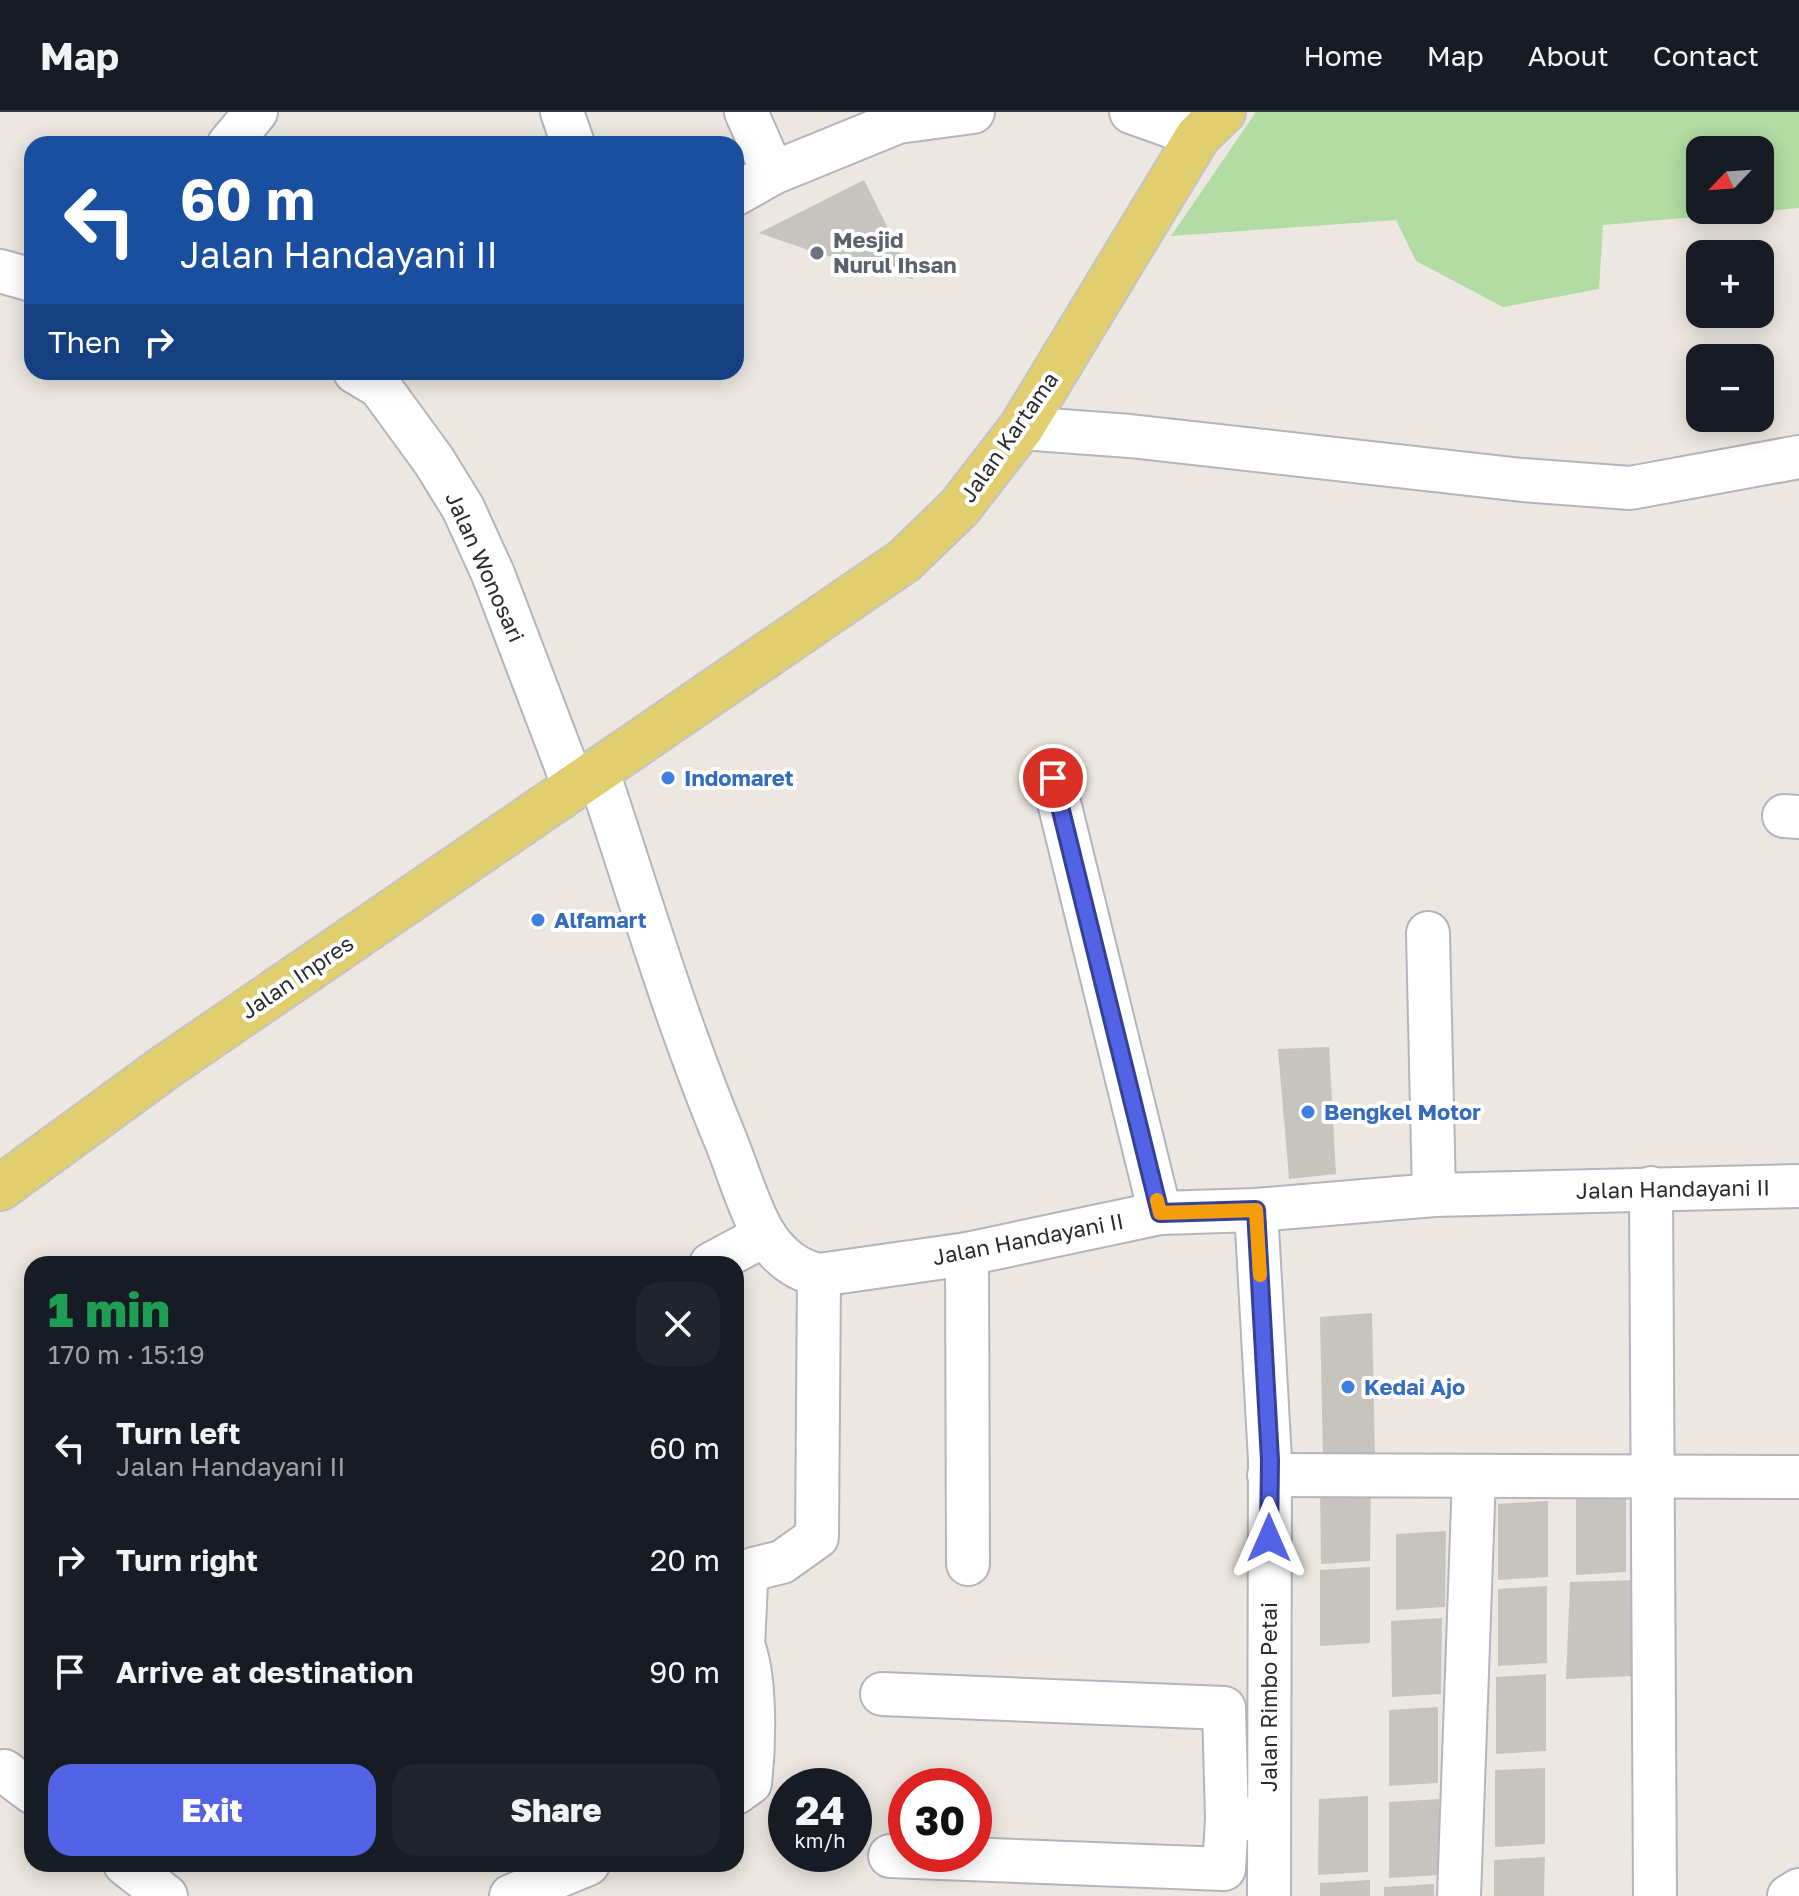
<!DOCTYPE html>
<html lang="en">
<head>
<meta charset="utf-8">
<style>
  :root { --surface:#171b24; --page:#20242c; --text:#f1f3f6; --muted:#9ea1a6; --line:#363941; --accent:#5363e5 }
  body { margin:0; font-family:"Golos Text",sans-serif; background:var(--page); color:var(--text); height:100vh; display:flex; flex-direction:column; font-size:30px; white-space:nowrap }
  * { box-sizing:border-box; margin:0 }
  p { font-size:26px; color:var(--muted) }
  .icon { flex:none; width:44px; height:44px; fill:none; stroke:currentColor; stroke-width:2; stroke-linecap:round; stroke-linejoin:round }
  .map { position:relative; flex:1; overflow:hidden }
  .side { position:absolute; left:24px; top:1144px; width:720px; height:616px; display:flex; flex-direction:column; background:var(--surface); border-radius:24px; box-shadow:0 4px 20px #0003 }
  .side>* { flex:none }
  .guide { position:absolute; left:24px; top:24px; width:720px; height:244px; border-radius:24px; box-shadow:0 4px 20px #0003; background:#1a4fa0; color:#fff; overflow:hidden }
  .needle { width:52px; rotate:245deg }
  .controls { position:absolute; left:1686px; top:24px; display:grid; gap:16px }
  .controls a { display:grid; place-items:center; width:88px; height:88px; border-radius:16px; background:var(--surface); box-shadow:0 4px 20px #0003; font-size:40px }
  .speed { position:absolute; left:768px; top:1656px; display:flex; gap:16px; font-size:40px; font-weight:700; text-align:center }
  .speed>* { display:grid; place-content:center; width:104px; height:104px; border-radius:50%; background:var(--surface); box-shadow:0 4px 20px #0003; line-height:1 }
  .speed small { font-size:20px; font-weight:400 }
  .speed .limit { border:12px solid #d22; background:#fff; color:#111 }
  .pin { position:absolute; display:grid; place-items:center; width:68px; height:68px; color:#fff; margin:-34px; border:4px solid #fff; border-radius:50%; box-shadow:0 2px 8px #0007 }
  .me { position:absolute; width:88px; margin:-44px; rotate:0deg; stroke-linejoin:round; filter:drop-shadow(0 0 6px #0008) }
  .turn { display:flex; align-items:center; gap:28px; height:168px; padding:0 24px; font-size:36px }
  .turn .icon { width:104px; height:104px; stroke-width:2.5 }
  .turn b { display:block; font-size:56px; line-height:68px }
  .then { display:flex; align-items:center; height:76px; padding:0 24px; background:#0003; gap:16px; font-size:30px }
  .round { display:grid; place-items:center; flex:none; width:84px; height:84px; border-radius:24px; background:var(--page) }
  .overview { display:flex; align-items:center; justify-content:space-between; height:136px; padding:0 24px }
  h1 { font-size:48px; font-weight:800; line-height:60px; color:#1e9e55 }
  .button { display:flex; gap:16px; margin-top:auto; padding:16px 24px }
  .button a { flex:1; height:92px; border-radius:24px; background:var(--accent); color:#fff; font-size:32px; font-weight:800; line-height:92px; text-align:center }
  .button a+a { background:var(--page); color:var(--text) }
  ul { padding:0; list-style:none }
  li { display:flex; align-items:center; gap:24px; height:112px; padding:0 24px }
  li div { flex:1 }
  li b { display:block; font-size:30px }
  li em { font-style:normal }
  header { display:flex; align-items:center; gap:48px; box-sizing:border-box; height:112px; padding:0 40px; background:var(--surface); border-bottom:2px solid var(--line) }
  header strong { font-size:38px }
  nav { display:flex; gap:44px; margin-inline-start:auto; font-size:28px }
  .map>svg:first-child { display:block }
  .green { fill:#b2dca3; fill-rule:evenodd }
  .building { fill:#c7c4bf }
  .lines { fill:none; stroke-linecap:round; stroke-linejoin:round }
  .minor-casing { stroke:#b3b4be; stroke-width:46 }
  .major-casing { stroke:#c4c4c4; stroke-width:48 }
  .minor { stroke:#fff; stroke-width:42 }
  .major { stroke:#e1cf6f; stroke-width:44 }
  .route-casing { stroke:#364095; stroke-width:20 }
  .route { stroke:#5363e5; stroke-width:14 }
  .slow { stroke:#f59e0b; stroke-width:14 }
  .worship-dot { fill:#6b7280; stroke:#fff; stroke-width:3 }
  .shop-dot { fill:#3f7fe0; stroke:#fff; stroke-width:3 }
  .labels { text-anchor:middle; stroke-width:8; stroke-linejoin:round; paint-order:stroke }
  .worship-label { font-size:22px; font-weight:bold; fill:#5b616d; stroke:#fff; text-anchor:start }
  .street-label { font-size:22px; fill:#2c2c2c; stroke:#fff }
  .shop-label { font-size:22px; font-weight:bold; fill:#366cbe; stroke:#fff; text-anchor:start }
</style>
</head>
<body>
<header>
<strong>Map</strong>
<nav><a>Home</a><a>Map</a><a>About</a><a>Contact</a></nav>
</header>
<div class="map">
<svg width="1799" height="1784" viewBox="0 0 1799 1784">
  <rect width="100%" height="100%" fill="#ece7e0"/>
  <path class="green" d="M1256,0h543v96l-196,17 -4,64 -96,18 -87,-46 -20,-41 -225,16zM1700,38h60v60h-60z"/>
  <g class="building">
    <path d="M864,68l49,99 -96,-26 -58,-20z"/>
    <path d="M1329,935l7,127 -47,5 -11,-130z"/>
    <path d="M1372,1201l3,144 -52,2 -3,-142z"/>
    <path d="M1371,1372l-1,77 -49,3 -1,-77z"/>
    <path d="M1626,1384v76l-50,3v-76z"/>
    <path d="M1548,1389v76l-50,3v-76z"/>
    <path d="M1446,1419l-1,76 -49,3v-76z"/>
    <path d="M1370,1455v76l-50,3v-76z"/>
    <path d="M1638,1468l-4,96 -68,3 4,-97z"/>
    <path d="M1547,1474v77l-49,3v-77z"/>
    <path d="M1442,1506l-1,76 -49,3 -1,-76z"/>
    <path d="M1546,1562v77l-50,3v-77z"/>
    <path d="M1438,1595v76l-49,3v-76z"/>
    <path d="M1545,1656v76l-50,3v-77z"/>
    <path d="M1368,1684v76l-50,3 1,-76z"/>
    <path d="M1439,1687v76l-50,3v-76z"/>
    <path d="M1545,1745l-1,39h-50v-36z"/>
    <path d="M1370,1768v16h-50v-13z"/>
    <path d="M1434,1772v12h-50v-9z"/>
  </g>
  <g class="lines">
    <defs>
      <g id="minor">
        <path d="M562,0l11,32"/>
        <path d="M746,0l27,61"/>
        <path d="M1131,0l67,24"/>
        <path d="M229,32l27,-32"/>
        <path d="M736,82l37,-21 125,-51 75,-10"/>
        <path d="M0,159l32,9"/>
        <path d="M355,260l25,15 54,74 29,47 30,66 81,213"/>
        <path d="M1021,316l109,8 392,44 108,8 169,-31"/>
        <path d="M598,660c41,123 78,249 128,369 11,27 25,74 40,96 14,20 30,33 53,38l148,-21 193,-41 96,-3 178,-15 365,-9"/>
        <path d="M1053,666l107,435"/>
        <path d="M1784,704l15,1"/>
        <path d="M1428,821l6,262"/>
        <path d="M1651,1076l4,708"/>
        <path d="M1256,1098l14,250 -1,436"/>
        <path d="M967,1142l1,310"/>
        <path d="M711,1152l54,-29"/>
        <path d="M1269,1363l530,2"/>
        <path d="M736,1520c22,27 18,116 14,151l-14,10"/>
        <path d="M743,1534l3,-63 7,-14 29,-7 35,-25 2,-262"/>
        <path d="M882,1582l342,14 3,111"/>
        <path d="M0,1660l4,-1 28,21"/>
        <path d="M890,1744l334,13 3,-50h29"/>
        <path d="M125,1752l41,32"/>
        <path d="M511,1784l77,-32"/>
        <path d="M1459,1784l15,-420"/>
        <path d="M1789,1784l10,-6"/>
      </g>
      <path id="major" d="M0,1076l167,-122 737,-505 55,-53 62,-80 177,-292 25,-24"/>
    </defs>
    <use href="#minor" class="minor-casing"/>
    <use href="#major" class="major-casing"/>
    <use href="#minor" class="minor"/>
    <use href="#major" class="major"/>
  </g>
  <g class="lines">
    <defs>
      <path id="route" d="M1053,666l107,435 96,-3 14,250 -1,78"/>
    </defs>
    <use href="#route" class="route-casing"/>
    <use href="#route" class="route"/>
    <path class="slow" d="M1157,1088l3,13 96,-3 4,65"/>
  </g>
  <circle class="worship-dot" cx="817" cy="141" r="8"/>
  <g class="shop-dot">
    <circle cx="668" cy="666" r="8"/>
    <circle cx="538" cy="808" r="8"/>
    <circle cx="1308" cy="1000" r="8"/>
    <circle cx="1348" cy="1275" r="8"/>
  </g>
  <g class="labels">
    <g class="worship-label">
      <text x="833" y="136">Mesjid<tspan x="833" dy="25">Nurul Ihsan</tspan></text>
    </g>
    <g class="street-label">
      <text transform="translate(1009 325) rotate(-55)" y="8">Jalan Kartama</text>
      <text transform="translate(485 455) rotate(66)" y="8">Jalan Wonosari</text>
      <text transform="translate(297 865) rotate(-34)" y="8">Jalan Inpres</text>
      <text transform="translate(1673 1077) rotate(-1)" y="8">Jalan Handayani II</text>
      <text transform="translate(1028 1127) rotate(-11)" y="8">Jalan Handayani II</text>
      <text transform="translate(1269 1585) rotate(-90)" y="8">Jalan Rimbo Petai</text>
    </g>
    <g class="shop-label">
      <text x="684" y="674">Indomaret</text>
      <text x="554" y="816">Alfamart</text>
      <text x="1324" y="1008">Bengkel Motor</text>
      <text x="1364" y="1283">Kedai Ajo</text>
    </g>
  </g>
</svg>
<div class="controls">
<a><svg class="needle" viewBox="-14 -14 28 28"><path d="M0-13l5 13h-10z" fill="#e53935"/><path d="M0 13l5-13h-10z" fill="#9ea1a6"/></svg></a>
<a>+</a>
<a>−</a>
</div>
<div class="speed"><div>24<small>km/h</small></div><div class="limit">30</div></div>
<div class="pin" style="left:1053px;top:666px;background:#d93025"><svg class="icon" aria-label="arrive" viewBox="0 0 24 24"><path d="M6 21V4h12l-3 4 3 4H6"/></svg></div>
<svg class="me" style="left:1269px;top:1426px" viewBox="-20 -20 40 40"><path d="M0-17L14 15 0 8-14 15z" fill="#5363e5" stroke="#fff" stroke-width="4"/></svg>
<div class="guide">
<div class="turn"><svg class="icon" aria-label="left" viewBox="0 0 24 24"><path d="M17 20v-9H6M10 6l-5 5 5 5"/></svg><div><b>60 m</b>Jalan Handayani II</div></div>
<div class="then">Then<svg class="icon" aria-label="right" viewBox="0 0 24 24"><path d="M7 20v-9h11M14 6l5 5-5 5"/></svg></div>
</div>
<section class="side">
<div class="overview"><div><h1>1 min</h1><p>170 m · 15:19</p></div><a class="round"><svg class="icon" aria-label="close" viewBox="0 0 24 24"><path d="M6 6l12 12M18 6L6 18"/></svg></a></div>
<ul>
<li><svg class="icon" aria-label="left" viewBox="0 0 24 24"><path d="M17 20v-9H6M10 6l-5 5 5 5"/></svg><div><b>Turn left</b><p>Jalan Handayani II</p></div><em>60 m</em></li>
<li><svg class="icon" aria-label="right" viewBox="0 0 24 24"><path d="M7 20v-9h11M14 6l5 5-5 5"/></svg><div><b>Turn right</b></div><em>20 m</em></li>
<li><svg class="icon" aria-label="arrive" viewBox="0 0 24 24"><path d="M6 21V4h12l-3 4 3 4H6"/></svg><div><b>Arrive at destination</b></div><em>90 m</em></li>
</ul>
<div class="button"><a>Exit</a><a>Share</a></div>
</section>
</div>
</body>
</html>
